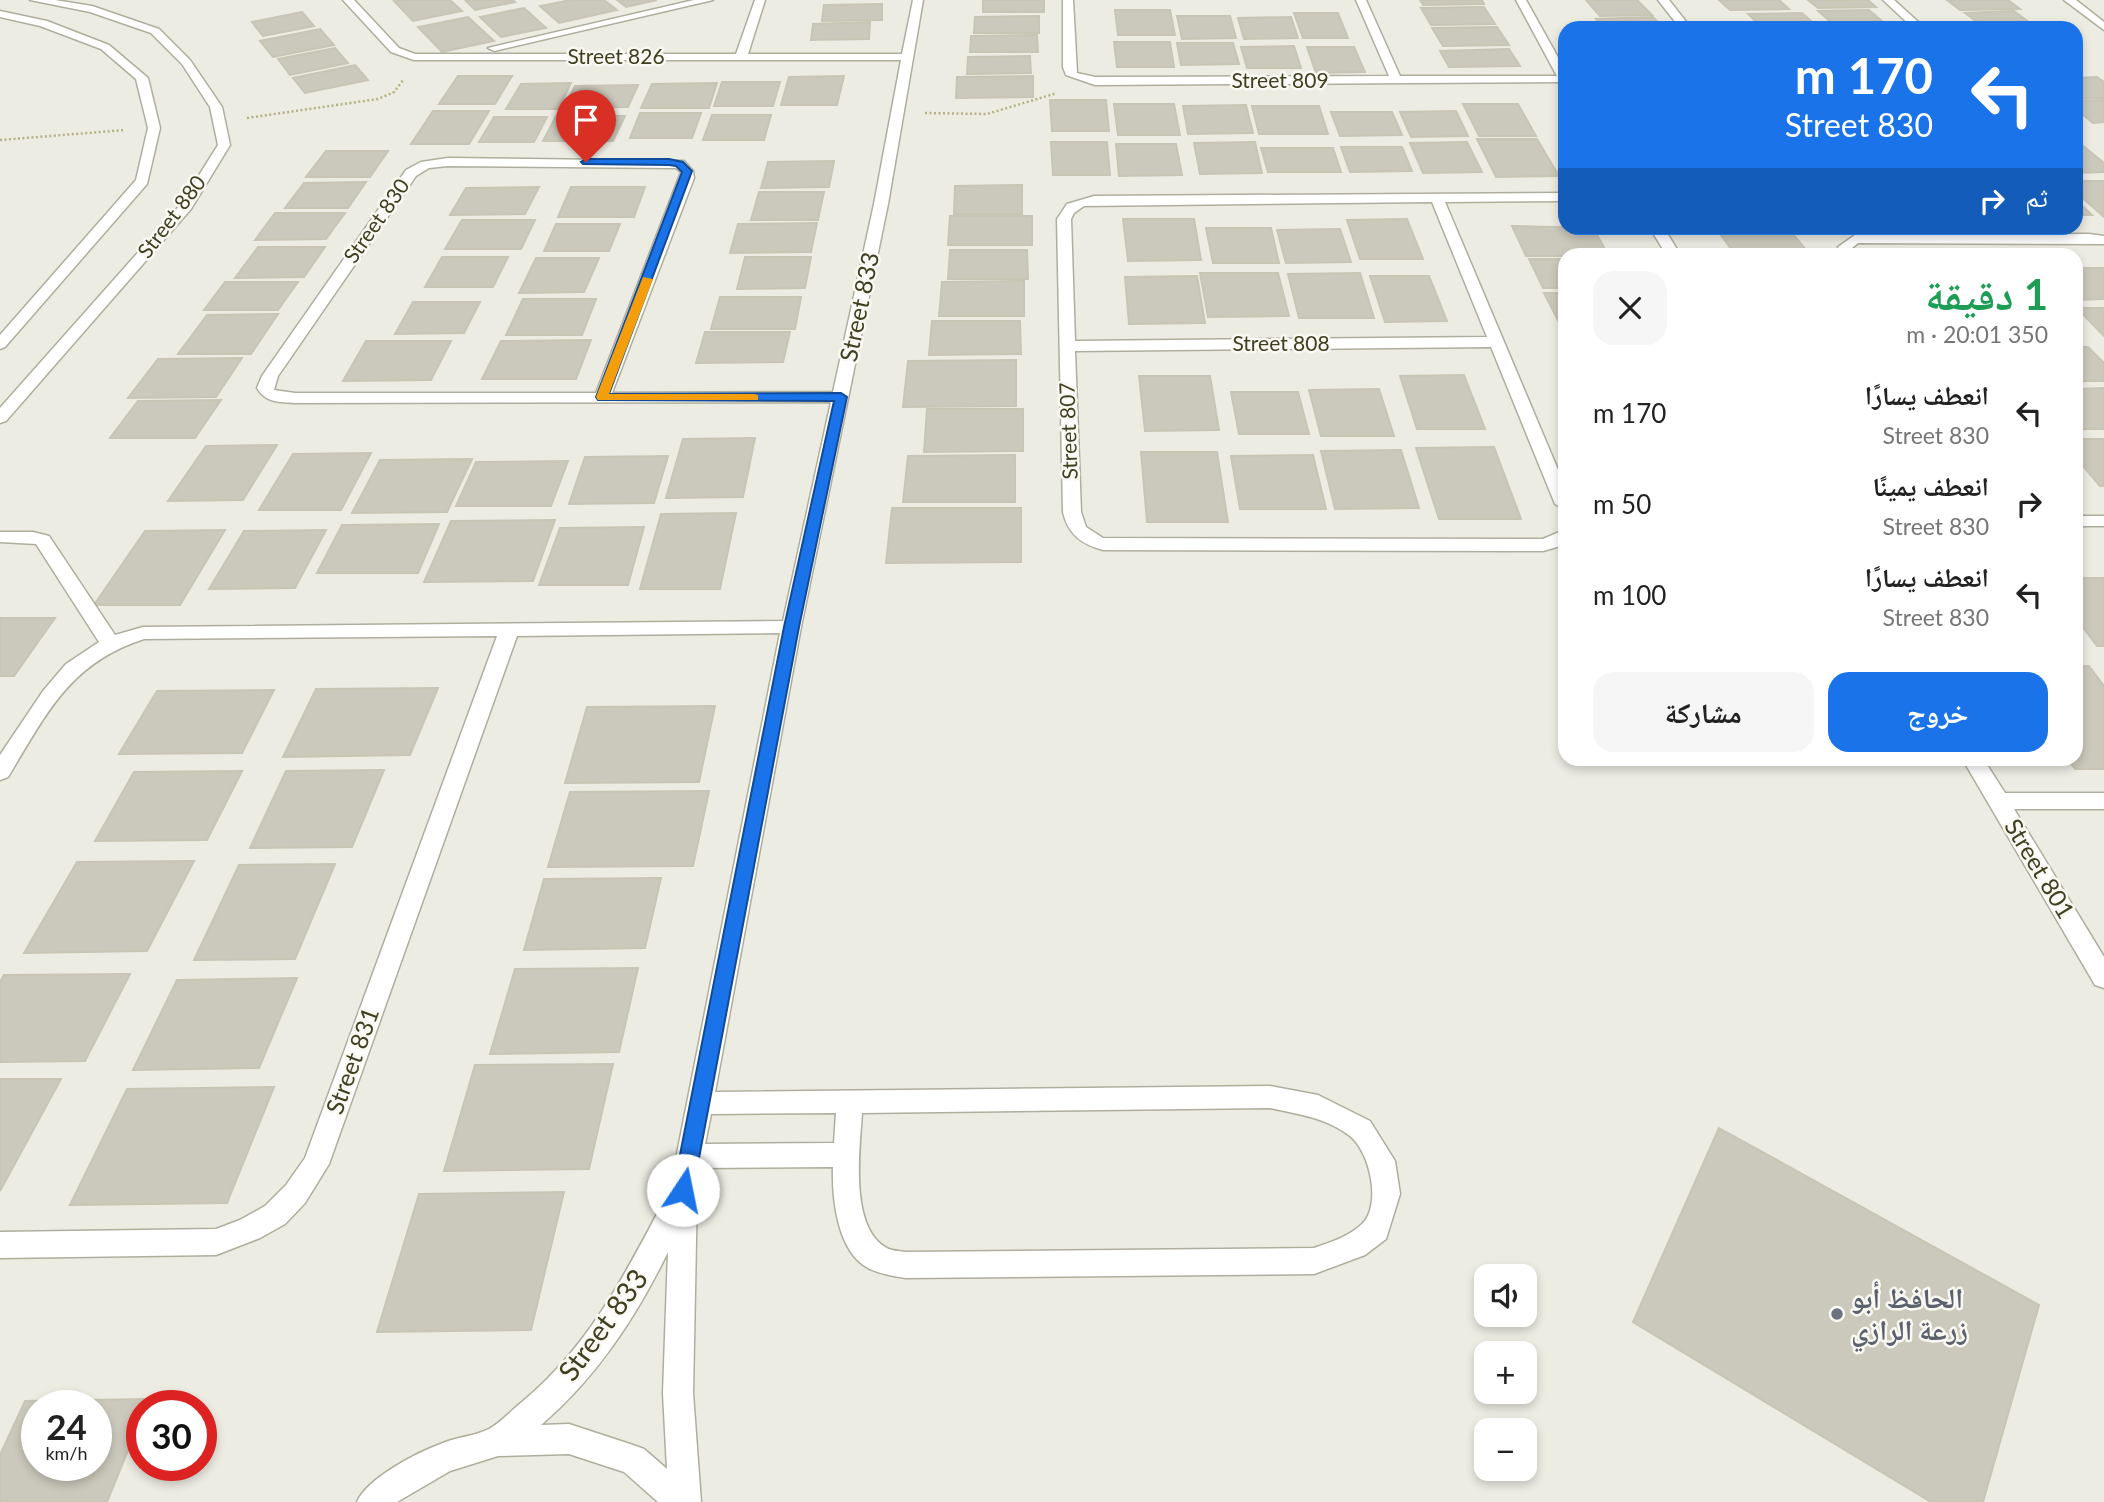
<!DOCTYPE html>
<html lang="ar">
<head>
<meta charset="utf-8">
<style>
  :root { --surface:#fff; --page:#f6f6f6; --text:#222; --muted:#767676; --accent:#1a73e8 }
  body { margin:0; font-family:Lato,"Noto Naskh Arabic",sans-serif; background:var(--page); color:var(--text); direction:rtl; height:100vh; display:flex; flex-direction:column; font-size:26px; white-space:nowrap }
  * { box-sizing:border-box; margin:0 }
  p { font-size:23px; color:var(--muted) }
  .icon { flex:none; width:38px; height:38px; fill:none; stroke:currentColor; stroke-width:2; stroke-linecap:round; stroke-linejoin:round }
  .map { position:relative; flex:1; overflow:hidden; direction:ltr }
  .side { position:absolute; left:1558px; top:248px; width:525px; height:518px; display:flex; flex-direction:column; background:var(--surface); border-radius:21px; box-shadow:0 4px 10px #0003; direction:rtl }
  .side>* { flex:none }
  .hud { position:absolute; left:1558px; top:21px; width:525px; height:214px; border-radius:21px; box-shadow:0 4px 10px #0003; direction:rtl; background:#1a73e8; color:#fff; overflow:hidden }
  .controls { position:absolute; left:1474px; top:1264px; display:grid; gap:14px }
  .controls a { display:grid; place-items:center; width:63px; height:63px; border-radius:14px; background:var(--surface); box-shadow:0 4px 10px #0003; font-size:35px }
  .speed { position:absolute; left:21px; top:1390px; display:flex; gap:14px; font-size:35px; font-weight:700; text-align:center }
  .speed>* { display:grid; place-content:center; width:91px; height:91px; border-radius:50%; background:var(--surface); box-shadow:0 4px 10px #0003; line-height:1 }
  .speed small { font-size:18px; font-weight:400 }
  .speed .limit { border:10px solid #d22; background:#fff; color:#111 }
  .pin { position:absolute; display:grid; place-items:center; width:60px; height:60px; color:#fff; margin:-72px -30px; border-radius:50% 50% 50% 0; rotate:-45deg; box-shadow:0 0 7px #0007 }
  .pin .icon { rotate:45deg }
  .me { position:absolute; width:77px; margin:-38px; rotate:11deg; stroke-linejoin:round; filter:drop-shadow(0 0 5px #0008) }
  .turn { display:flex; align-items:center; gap:24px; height:147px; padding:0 35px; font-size:32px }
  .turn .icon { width:91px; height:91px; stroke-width:2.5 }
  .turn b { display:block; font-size:49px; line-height:60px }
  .then { display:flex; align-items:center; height:66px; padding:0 35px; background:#0003; gap:14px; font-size:26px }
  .round { display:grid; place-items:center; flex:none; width:74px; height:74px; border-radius:21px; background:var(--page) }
  .head { display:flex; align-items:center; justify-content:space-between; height:119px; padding:0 35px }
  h1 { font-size:42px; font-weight:700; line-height:52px; color:#1e9e55 }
  .primary-button { display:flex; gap:14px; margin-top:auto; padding:14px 35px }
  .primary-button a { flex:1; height:80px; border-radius:21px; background:var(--accent); color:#fff; font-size:28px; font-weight:700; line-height:80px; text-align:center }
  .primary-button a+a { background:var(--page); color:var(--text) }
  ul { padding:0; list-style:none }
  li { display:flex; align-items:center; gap:21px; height:91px; padding:0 35px }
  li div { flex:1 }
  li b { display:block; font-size:26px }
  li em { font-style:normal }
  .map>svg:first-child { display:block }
  .building { fill:#cbc9bb; stroke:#c8c5b4; stroke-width:2; fill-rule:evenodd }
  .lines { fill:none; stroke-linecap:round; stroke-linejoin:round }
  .minor-casing { stroke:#afae9d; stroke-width:3 }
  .path { stroke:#b3b181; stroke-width:2.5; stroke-dasharray:2 2.5; stroke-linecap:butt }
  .minor { fill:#fff; fill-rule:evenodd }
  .route { fill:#1a73e8; stroke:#114b97; stroke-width:2 }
  .slow { fill:#f59e0b }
  .worship-dot { fill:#6b7280; stroke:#faf8f3; stroke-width:2.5 }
  .labels { text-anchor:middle; stroke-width:5; stroke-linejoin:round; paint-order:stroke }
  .far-street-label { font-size:21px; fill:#404021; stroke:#faf8f3 }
  .street-label { font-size:24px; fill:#404021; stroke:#faf8f3 }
  .near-worship-label { font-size:28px; font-weight:bold; fill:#5b616d; stroke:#faf8f3; text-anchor:start }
  .near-street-label { font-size:28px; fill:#404021; stroke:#faf8f3 }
</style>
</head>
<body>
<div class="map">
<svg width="2104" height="1502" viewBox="0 0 2104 1502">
  <rect width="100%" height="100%" fill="#edece3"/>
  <g class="building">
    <path d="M401,0h49l12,11 -49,10 -19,-20z"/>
    <path d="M465,0h48l2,2 -40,8z"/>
    <path d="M571,0h33l13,10 -58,13 -19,-17z"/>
    <path d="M617,0h40l-31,7z"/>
    <rect x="983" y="0" width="61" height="12"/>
    <path d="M1420,0h62l2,4 -61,1z"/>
    <path d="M1586,0h51l15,15 -52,1z"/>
    <path d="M1719,0h60l10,9 -59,1z"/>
    <path d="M1808,0h60l8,7 -58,1z"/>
    <path d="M1947,0h61l12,9 -60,1z"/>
    <path d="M882,4v16l-60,1 2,-16z"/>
    <path d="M1484,7l11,17 -64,1 -10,-17z"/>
    <path d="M524,8l22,20 -45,9 -21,-20z"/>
    <path d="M1115,10h55l5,25h-57z"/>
    <path d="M1869,10l21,18h-52l-20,-17z"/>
    <path d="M2014,11l23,17h-52l-20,-15z"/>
    <path d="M302,12l12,14 -51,10 -11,-14z"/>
    <path d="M1294,13h44l10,25h-45z"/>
    <path d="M1802,13l17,15h-56l-15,-14z"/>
    <path d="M1039,16v17h-65l1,-16z"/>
    <path d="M1177,16h53l6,22 -54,1z"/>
    <path d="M468,17l26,24 -52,11 -24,-25z"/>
    <path d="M1291,17l7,21 -54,1 -6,-21z"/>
    <path d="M1653,17l10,11h-58l-9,-9z"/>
    <path d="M870,22l-1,17 -58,1 2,-16z"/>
    <path d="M1497,27l12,18 -66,1 -11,-18z"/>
    <path d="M320,29l14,16 -61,12 -13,-16z"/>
    <path d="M1037,35l1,17h-68l1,-16z"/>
    <path d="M1114,42h56l4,25h-57z"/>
    <path d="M1177,43h56l6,21 -58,1z"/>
    <path d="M1294,46l7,22h-54l-6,-21z"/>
    <path d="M1307,47h47l11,25 -49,1z"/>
    <path d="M335,48l13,15 -58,12 -12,-16z"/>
    <path d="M1509,49l11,17 -71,1 -9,-16z"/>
    <path d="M1030,56l1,17 -64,1 1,-17z"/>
    <path d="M355,65l13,15 -63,13 -12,-15z"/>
    <path d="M458,76h54l-17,28h-56z"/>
    <path d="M844,76l-7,29h-56l8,-28z"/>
    <path d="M1033,76v21l-77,1 1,-21z"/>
    <path d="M2097,77l7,5v16l-28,1v-21z"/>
    <path d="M722,82h58l-7,24h-59z"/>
    <path d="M571,83l-13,26h-52l15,-25z"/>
    <path d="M717,83l-8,25h-68l11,-24z"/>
    <path d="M638,85l-10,22 -64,1 11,-22z"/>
    <path d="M1050,100h56l3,31h-57z"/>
    <path d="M2104,100v22l-11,1 -17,-14v-8z"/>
    <path d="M1114,104h60l6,31h-62z"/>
    <path d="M1463,104h55l18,32h-57z"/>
    <path d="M1246,105l7,28 -65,1 -5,-28z"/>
    <path d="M1252,106h67l9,28h-69z"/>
    <path d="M433,111h56l-20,33h-58z"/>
    <path d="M1456,111l12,25 -57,1 -11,-25z"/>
    <path d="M1331,112h61l10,23 -62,1z"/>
    <path d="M640,113h61l-9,25h-62z"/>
    <path d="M712,115h59l-7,25h-61z"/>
    <path d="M556,116h69l-12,25h-70z"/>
    <path d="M494,117h53l-13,25h-55z"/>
    <path d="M1477,139h60l22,37 -63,1z"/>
    <path d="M2076,140l28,23v9l-28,1z"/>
    <path d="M1051,142h56l3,33h-57z"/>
    <path d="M1255,142l7,31 -62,1 -6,-31z"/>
    <path d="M1467,142l15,30 -59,1 -13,-30z"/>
    <path d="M1116,144h60l6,31 -63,1z"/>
    <path d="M1341,147h61l10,24 -62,1z"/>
    <path d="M1261,148h72l8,24h-73z"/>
    <path d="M326,151h62l-18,26h-64z"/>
    <path d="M834,161l-5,26 -68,1 7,-26z"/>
    <path d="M2076,181h28v36l-28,-25z"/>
    <path d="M366,182l-18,26h-63l19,-25z"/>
    <path d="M1022,185v29h-68l1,-28z"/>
    <path d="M539,187l-14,27 -75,1 16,-27z"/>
    <path d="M571,187h74l-11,30h-76z"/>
    <path d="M759,192h65l-6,28h-67z"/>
    <path d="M2076,200l16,15h-16z"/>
    <path d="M275,213h70l-19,26 -71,1z"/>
    <path d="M950,216h82v29h-84z"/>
    <path d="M1123,219h71l7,41 -73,1z"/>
    <path d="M1407,219l16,40h-63l-13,-39z"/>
    <path d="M462,220h73l-14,29h-76z"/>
    <path d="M817,223l-6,29 -81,1 8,-29z"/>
    <path d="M556,224h64l-11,27h-65z"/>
    <path d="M1512,226l81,2 16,28h-83z"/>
    <path d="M1206,228h65l8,35h-66z"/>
    <path d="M1716,228h72l23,28h-75z"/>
    <path d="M1340,229l11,33 -65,1 -9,-33z"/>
    <path d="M258,247h67l-21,30 -69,1z"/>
    <path d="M950,250h77l1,29h-80z"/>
    <path d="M442,257h66l-15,30h-68z"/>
    <path d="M745,257h66l-6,31 -68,1z"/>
    <path d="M536,258h63l-15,34 -65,1z"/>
    <path d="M1529,259h35v29h-21z"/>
    <path d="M2076,268h28v31l-28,1z"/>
    <path d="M1200,273h78l11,43 -81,1z"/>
    <path d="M1360,273l14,45h-75l-11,-44z"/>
    <path d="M1197,276l8,47 -76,1 -4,-47z"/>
    <path d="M1370,276h59l18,45 -62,1z"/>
    <path d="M1024,281v35h-85l3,-34z"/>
    <path d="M225,282h73l-20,28h-74z"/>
    <path d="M1544,293h20v37h-1z"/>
    <path d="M720,297h81l-6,32h-84z"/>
    <path d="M523,299h73l-14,36h-76z"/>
    <path d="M413,302h67l-16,31 -69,1z"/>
    <path d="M2077,308h27v28z"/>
    <path d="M278,314l-27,40h-73l29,-39z"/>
    <path d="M932,321h88l1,33 -92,1z"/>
    <path d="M705,332h85l-7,30 -87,1z"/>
    <path d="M591,340l-15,39h-94l19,-38z"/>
    <path d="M366,341h85l-20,39 -88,1z"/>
    <path d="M2076,347h12l16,16v18h-28z"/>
    <path d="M242,358l-26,39 -88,1 30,-39z"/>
    <path d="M1016,360v46l-113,1 5,-46z"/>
    <path d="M1464,375l21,54h-68l-17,-53z"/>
    <path d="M1139,376h71l9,54 -74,1z"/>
    <path d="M2104,388v41h-28v-40z"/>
    <path d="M1379,389l15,47h-73l-12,-46z"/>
    <path d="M1231,392h67l11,42h-70z"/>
    <path d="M221,400l-26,38h-85l28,-37z"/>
    <path d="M927,409h96v42l-99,1z"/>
    <path d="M755,438l-12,59 -77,1 17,-59z"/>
    <path d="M2076,439h28v47h-4l-24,-28z"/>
    <path d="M277,445l-34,55 -75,1 38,-55z"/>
    <path d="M1494,447l27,72h-82l-23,-71z"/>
    <path d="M1401,450l18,58 -84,1 -14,-58z"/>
    <path d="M1141,452h76l11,70h-81z"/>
    <path d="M371,453l-30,57h-82l34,-56z"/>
    <path d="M1015,455v47h-112l5,-46z"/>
    <path d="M1313,455l13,54h-86l-9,-53z"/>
    <path d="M668,456l-14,47 -85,1 16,-47z"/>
    <path d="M472,459l-25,53 -95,1 28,-53z"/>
    <path d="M568,461l-17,45h-95l20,-44z"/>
    <path d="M892,508h129v54l-135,1z"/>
    <path d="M736,513l-16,76h-80l21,-75z"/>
    <path d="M555,520l-22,61 -109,1 27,-61z"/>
    <path d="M439,524l-21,49h-101l25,-48z"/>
    <path d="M644,527l-16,58h-89l21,-57z"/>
    <path d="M225,530l-45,75h-86l51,-74z"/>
    <path d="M326,530l-31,58 -86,1 35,-58z"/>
    <path d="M2076,578h28v68h-7l-21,-28z"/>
    <path d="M0,618h55l-41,58h-14z"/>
    <path d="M2076,666h13l15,20v83h-29l-7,-9h8z"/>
    <path d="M438,688l-28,67 -127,2 33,-68z"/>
    <path d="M274,690l-32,63 -123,1 38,-63z"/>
    <path d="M715,706l-16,76 -134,1 22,-76z"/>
    <path d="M384,770l-32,77 -102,1 36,-77z"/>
    <path d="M242,771l-35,69 -112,1 39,-69z"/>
    <path d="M709,791l-16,75 -145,1 22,-75z"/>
    <path d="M194,861l-47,90 -123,2 53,-91z"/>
    <path d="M335,864l-40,95 -101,1 45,-95z"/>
    <path d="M661,878l-16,70 -121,2 20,-71z"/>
    <path d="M638,968l-19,84 -129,2 25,-85z"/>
    <path d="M130,974l-45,87 -85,1v-80l4,-7z"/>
    <path d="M297,978l-38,90 -126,2 44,-90z"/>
    <path d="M613,1064l-24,105 -145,2 31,-106z"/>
    <path d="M0,1079h61l-61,112z"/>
    <path d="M274,1087l-47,116 -157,2 57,-116z"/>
    <path d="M1719,1128l320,177 -56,197h-52l-298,-180z"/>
    <path d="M564,1192l-33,138 -154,2 42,-138z"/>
    <path d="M149,1399l-3,6h-4v11l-35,86h-107v-47l25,-54zM37,1405h59v60h-59z"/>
  </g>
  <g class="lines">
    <defs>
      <g id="minor">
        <path d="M30,0h25l37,6 67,23 31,31 32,47 8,38 -39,64 -185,212 -6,2v-15l181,-204 37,-59 -8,-38 -28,-43 -31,-31 -61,-21z"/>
        <path d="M343,0h11l45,48 16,6h321l19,-54h10l-17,54h154l11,-54h10l-35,204 -87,423 -86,465 555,-6 48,9 52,26 25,40 5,33 -14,45 -21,16 -51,19 -408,4c-13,-2 -26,-4 -38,-10 -31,-17 -36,-70 -35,-101l-132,1 -4,22 -4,203 8,109h-43l-34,-30 -55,-18 -71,2 -48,15 -53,31h-40c10,-24 61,-50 86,-59 14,-6 32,-7 46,-14 11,-6 23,-19 33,-27 70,-58 107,-135 148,-213l110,-556 -263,3 -188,528 -24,39 -20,21 -25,14 -44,17 -216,3v-26l216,-3 24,-9 25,-14 21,-21 19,-27 192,-522 -353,3c-75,24 -98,76 -136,138l-8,3v-25l43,-64 23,-27 33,-22 -63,-98 -36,-2v-10h33l16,4 66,99 28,-8 640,-6 48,-219 -536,1c-16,-1 -29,0 -38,-15l5,-12 144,-206 15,-8 27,-4 236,3 9,10 1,7 -82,215 221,-1 41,-188 27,-144h-487l-23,-8zM448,166l228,2 5,4 -85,221h-301l-21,-3 4,-14 138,-200 13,-8zM1270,1108c28,6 57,10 80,28 20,16 32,69 12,88 -14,13 -31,18 -48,24l-408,4c-6,-1 -16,-1 -21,-5 -36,-22 -25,-100 -23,-134zM836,1113l-2,30 -129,1 6,-30zM668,1252l-5,141 4,76 -23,-20 -11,-4 -64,-21 -28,1c56,-48 95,-108 127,-173z"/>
        <path d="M694,0h19l-219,51 -6,-3z"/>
        <path d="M1063,0h10l4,73 18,4 294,-1 -33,-76h10l34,76h157l-41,-76h10l38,68v14l-469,3 -29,-10 -3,-8z"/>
        <path d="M1658,0h11l22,28h-11z"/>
        <path d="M1883,0h11l31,28h-12z"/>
        <path d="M2064,0h12l28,22v8z"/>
        <path d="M0,11l47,10 62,24 39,33 12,50 -13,56 -142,163 -5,2v-14l136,-155 12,-52 -12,-49 -35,-30 -61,-23 -40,-9z"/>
        <path d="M1564,193v8l-119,1 119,282v25l-9,-5 -64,-157 -416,4 6,161 5,15 17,11 440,1 21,-9v15l-21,6 -440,-1c-22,-6 -35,-16 -40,-38l-6,-293 10,-15 27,-8zM1432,202l55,135 -412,4 -4,-122 3,-6 10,-7z"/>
        <path d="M1650,228h14l17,28h-14z"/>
        <path d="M2089,234l15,2v8l-246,-1 -6,5 3,8h-14l-3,-9 17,-12z"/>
        <rect x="2076" y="516" width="28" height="10"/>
        <path d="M1963,760h21l21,33h99v16h-90l90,148v31l-9,-3z"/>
      </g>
    </defs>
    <use href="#minor" class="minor-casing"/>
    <g class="path">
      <path d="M925,113l62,1 70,-21"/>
      <path d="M247,118l131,-19 16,-7 10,-13"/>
      <path d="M0,140l125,-10"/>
      <path d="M1805,228l18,4"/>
    </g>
    <use href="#minor" class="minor"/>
  </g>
  <path class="route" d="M586,159h83l14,3 9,9 -83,223 232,-1 6,4 -48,230 -106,563 -3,6 -7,3 -7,-3 -3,-6 111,-563 50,-226 -236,-1 -2,-3 86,-225 -6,-6 -7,-1 -86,-1 -2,-2z"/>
  <path class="slow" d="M643,277l10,2 -44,115h145l4,1v5h-160l-2,-3z"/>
  <circle class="worship-dot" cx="1837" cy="1314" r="7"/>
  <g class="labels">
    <g class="far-street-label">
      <text x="616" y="64">Street 826</text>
      <text x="1280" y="88">Street 809</text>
      <text transform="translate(172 217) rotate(-53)" y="7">Street 880</text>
      <text transform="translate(377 221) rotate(-55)" y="7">Street 830</text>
      <text x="1281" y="351">Street 808</text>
      <text transform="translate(1069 431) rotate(-92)" y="7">Street 807</text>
    </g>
    <g class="street-label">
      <text transform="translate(860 307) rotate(-78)" y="8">Street 833</text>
      <text transform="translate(2039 869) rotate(59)" y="8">Street 801</text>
      <text transform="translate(353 1061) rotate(-70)" y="8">Street 831</text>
    </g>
    <g class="near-worship-label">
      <text x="1851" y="1308">الحافظ أبو<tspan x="1851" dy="32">زرعة الرازي</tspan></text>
    </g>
    <g class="near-street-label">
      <text transform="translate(603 1325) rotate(-54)" y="10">Street 833</text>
    </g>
  </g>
</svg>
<div class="controls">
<a><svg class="icon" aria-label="sound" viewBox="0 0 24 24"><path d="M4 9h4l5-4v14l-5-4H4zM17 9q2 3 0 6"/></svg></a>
<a>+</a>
<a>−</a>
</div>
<div class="speed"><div>24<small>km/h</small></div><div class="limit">30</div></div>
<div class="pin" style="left:586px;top:162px;background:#d93025"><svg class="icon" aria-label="arrive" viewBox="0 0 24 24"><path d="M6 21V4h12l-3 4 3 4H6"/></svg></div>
<svg class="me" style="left:683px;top:1190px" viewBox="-20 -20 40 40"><circle r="19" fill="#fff"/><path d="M0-13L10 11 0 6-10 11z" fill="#1a73e8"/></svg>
<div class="hud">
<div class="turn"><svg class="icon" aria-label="left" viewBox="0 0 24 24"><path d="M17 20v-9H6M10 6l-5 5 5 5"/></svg><div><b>170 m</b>Street 830</div></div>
<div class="then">ثم<svg class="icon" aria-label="right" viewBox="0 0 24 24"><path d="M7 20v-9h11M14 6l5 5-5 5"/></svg></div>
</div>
<section class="side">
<div class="head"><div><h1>1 دقيقة</h1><p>350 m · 20:01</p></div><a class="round"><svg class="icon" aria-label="close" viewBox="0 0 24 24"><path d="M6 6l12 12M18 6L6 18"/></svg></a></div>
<ul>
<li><svg class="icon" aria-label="left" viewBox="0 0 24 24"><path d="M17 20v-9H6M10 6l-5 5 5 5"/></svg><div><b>انعطف يسارًا</b><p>Street 830</p></div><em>170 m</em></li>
<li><svg class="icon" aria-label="right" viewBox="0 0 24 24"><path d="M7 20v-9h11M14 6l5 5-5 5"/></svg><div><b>انعطف يمينًا</b><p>Street 830</p></div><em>50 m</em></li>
<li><svg class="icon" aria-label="left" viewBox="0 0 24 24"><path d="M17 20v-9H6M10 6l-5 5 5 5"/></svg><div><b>انعطف يسارًا</b><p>Street 830</p></div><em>100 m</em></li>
</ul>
<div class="primary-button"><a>خروج</a><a>مشاركة</a></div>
</section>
</div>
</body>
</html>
